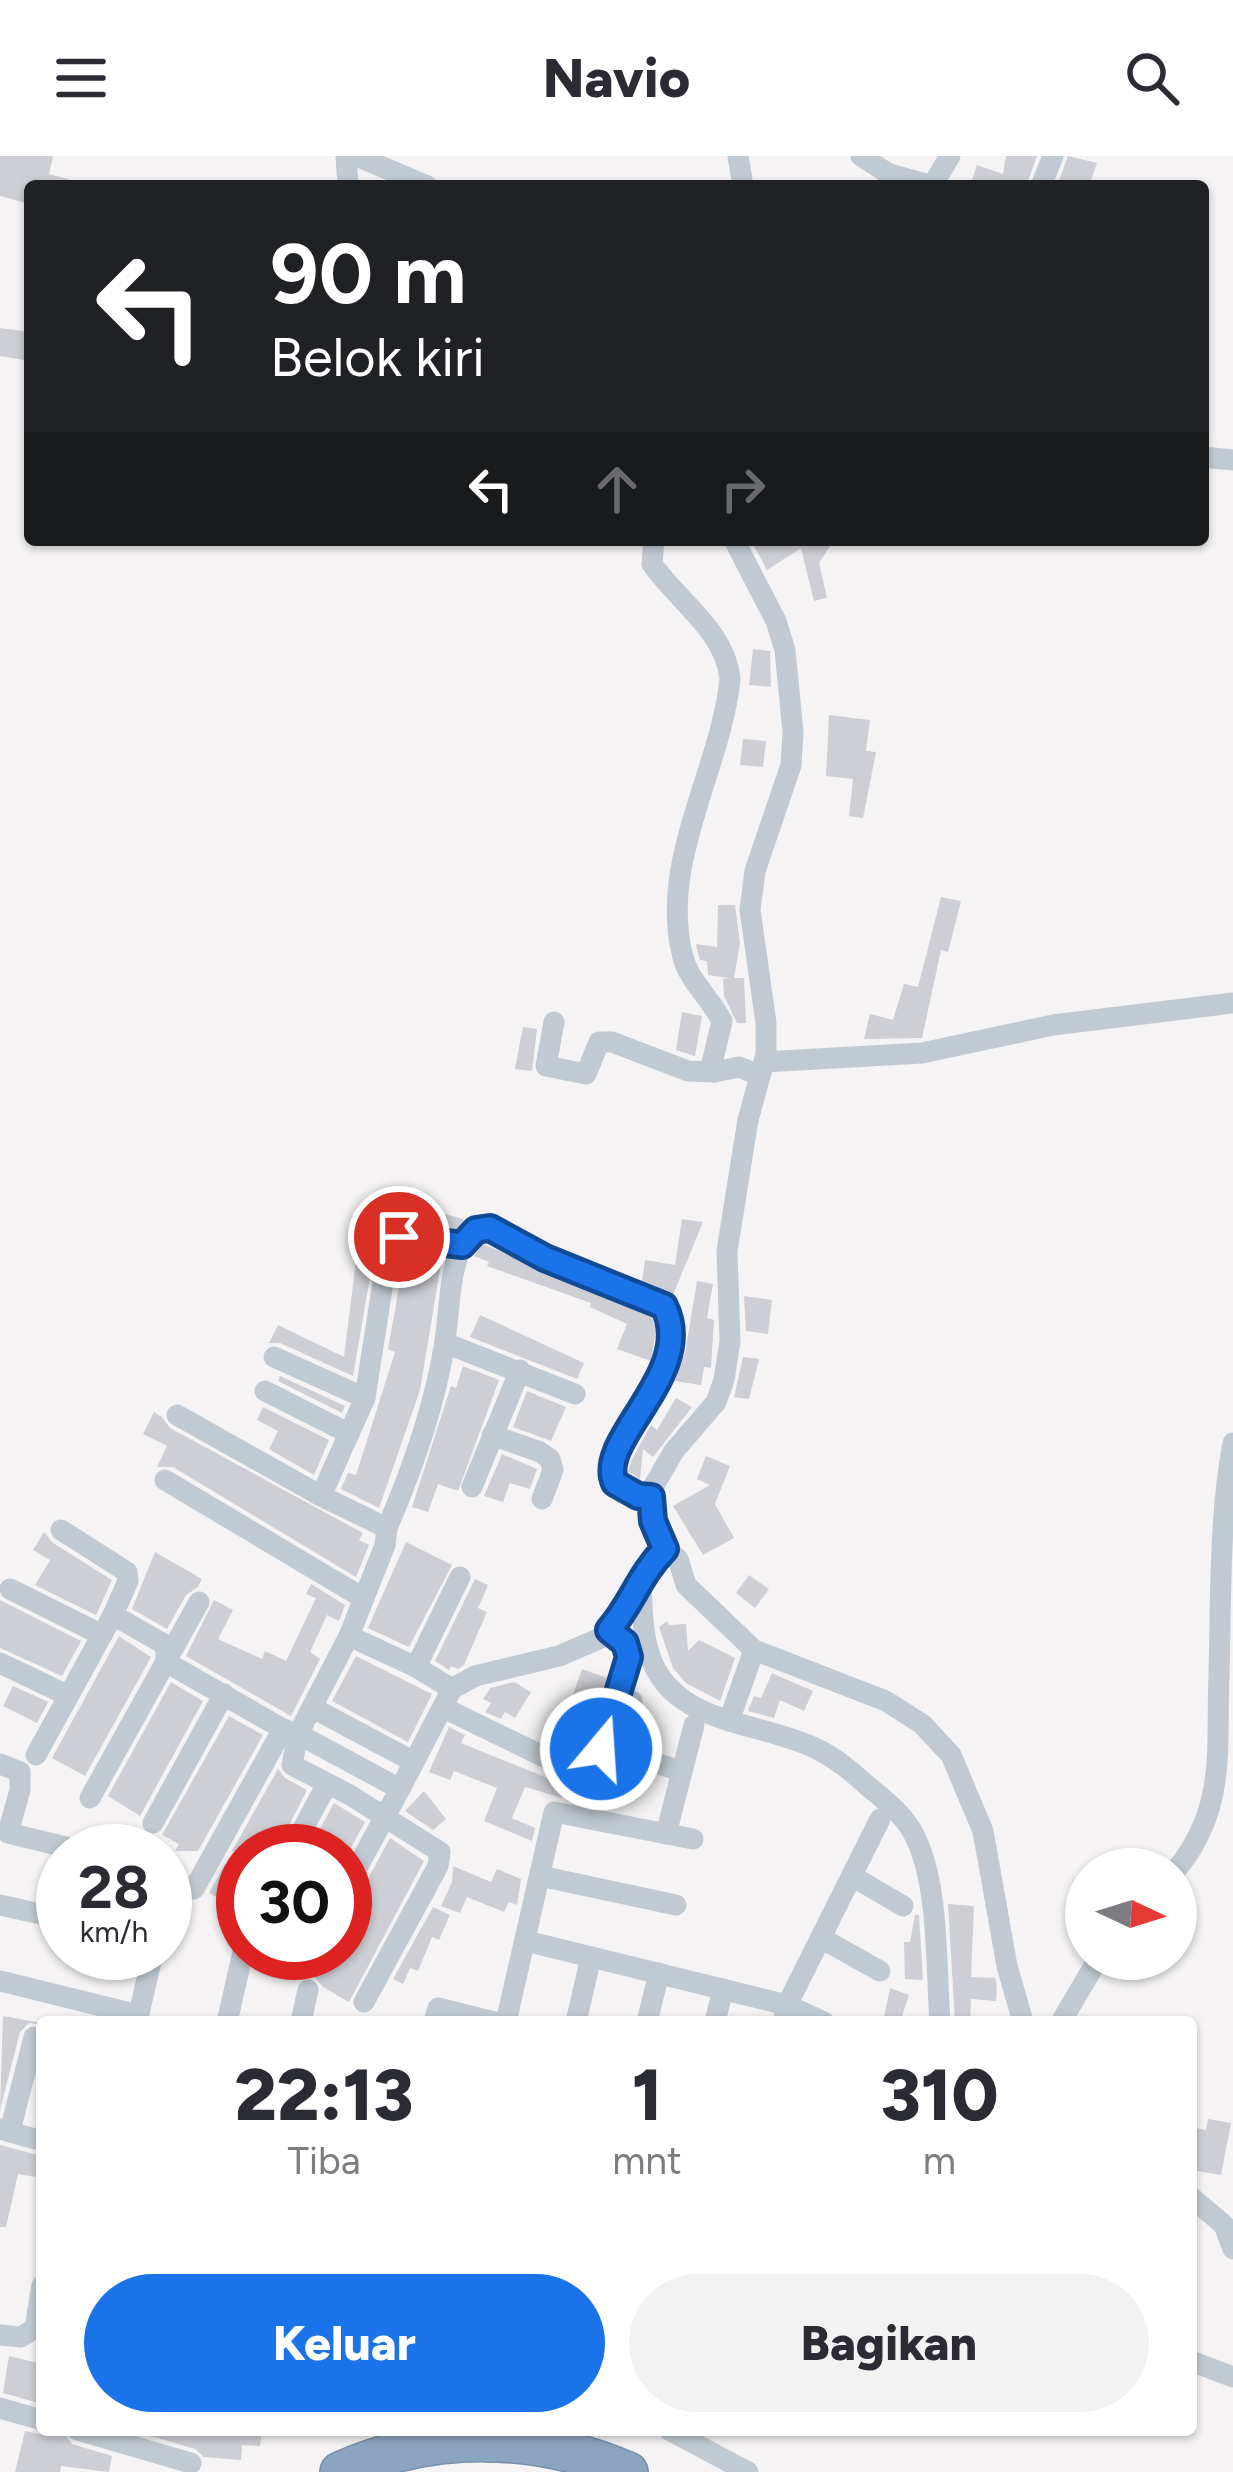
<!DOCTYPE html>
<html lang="id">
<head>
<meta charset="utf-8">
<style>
  :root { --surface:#fff; --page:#f2f2f3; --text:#2b2b33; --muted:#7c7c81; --accent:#1a73e8 }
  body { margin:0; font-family:Figtree,sans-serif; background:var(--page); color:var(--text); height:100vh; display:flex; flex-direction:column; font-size:45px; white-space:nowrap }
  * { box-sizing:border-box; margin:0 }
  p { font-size:39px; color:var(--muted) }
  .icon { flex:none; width:66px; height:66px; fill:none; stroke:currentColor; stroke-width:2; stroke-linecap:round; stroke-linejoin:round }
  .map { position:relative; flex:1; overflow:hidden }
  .details { position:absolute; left:36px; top:1860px; width:1161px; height:420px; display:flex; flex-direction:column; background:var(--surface); border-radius:12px; box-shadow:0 3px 9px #0004 }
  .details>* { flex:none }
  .banner { position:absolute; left:24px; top:24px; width:1185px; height:366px; border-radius:12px; box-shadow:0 3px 9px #0004; background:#202124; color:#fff; overflow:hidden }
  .needle { width:78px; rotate:94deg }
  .buttons { position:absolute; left:1065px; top:1692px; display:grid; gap:24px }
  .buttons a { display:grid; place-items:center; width:132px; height:132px; border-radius:50%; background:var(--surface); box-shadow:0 3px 9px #0004; font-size:60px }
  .speed { position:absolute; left:36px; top:1668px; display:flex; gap:24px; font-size:60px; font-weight:700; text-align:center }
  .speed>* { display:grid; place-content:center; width:156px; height:156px; border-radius:50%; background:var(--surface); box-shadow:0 3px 9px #0004; line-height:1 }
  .speed small { font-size:30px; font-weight:400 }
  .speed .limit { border:18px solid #d22; background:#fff; color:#111 }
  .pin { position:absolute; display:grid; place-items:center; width:102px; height:102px; color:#fff; margin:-51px; border:6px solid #fff; border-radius:50%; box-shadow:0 3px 12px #0007 }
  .me { position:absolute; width:132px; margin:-66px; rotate:18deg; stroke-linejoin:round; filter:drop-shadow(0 0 9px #0008) }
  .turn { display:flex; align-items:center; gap:42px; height:252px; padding:0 48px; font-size:54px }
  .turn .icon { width:156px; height:156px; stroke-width:2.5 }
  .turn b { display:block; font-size:84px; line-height:102px }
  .lanes { display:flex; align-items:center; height:114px; padding:0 48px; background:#0003; justify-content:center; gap:60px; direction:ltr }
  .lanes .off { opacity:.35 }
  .eta { display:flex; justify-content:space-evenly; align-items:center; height:204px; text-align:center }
  .eta b { font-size:72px; font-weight:800; line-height:84px }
  .action { display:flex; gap:24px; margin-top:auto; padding:24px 48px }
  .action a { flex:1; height:138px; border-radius:72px; background:var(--accent); color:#fff; font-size:48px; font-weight:800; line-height:138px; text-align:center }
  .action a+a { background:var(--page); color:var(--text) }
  header { display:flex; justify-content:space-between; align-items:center; height:156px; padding:0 48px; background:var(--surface); font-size:54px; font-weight:800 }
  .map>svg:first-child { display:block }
  .building { fill:#cdcfd5 }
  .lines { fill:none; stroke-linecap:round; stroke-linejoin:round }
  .highway-casing { stroke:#7690ad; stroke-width:42 }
  .street { stroke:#c1cad2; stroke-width:21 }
  .highway { stroke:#8ba5c1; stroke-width:39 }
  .route-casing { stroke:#114b97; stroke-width:30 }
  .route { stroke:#1a73e8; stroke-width:21 }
</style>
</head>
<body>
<header><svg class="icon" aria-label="menu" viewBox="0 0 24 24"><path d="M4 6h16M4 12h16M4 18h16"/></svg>Navio<svg class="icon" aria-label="search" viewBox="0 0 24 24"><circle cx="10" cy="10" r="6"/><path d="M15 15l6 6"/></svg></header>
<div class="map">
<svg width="1233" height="2316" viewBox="0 0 1233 2316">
  <rect width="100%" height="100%" fill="#f5f3f3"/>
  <g class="building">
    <path d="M0,0h53l-4,18 26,7 -1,5h-44v18l-30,-8z"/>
    <path d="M1006,0h31l-11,30 -55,-3 6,-18 26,9z"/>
    <path d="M1068,0l29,7 -8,23h-32z"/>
    <path d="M0,172l30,4v29l-30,-5z"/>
    <path d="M751,384h83l-15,23 8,35 -13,3 -13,-53 -34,22z"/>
    <path d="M753,493l17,2 1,36 -22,-2z"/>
    <path d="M829,559l41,5 -4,31 10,1 -13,66 -14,-2 4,-37 -27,-3z"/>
    <path d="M743,583l23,2 -3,26 -23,-2z"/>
    <path d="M941,741l20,4 -13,51 -7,-2 -19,88 -58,1 6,-25 23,6 11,-36 14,3z"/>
    <path d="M718,749h17l5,38 -6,35h10l2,45h-9l-13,-27 -1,-17 6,-1 -21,-3 -1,-14 -7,-1 -2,-7 -2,-9 21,3z"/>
    <path d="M682,856l20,4 -7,40 -19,-6z"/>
    <path d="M523,871l14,2 -5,42 -17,-2z"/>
    <path d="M379,1048l62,9 22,6v3l-7,7 -80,-10z"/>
    <path d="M682,1063l21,3 -30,73 -31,-13 3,-22 30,5z"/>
    <path d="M483,1088l169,74 4,12 -5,31 -34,-12 10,-25 -37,-17 1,-4 -104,-37 2,-4 -15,-6z"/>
    <path d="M358,1089l17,3 -22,128 -73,-33h-11l9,-18 66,32z"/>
    <path d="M405,1098l37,4 -22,132 -41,118 -38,-19 7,-16 8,2 39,-123 -7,-3z"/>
    <path d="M697,1125l16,3 -6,34 7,2 -3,48 -7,-1 -3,18 -26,-4 10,-28z"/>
    <path d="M744,1140l28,4 -4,34 -22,-3z"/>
    <path d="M480,1159l104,48 -7,16 -107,-42z"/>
    <path d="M743,1201l16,2 -10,40 -15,-2z"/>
    <path d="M463,1210l36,14 -41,111 -20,-7 -10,28 -16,-5 39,-121 5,2z"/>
    <path d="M280,1220l65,30 -3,7 -64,-32z"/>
    <path d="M527,1235l39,16 -15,34 -38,-14z"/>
    <path d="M676,1242l16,9 -39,50 -10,-8 -3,30 -12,-8 4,-12 19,-34 6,5z"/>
    <path d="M263,1251l66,33 -15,35 -45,-26 9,-18 -21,-11z"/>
    <path d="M154,1256l8,5 8,11 193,105 -4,7 10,5 -13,32 -183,-110h-16l10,-21 -24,-12z"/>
    <path d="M502,1298l35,15 -7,20 -20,-6 -7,19 -19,-6z"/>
    <path d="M706,1300l24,10 -15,38 19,34 -31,17 -30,-49 37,-21 -13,-6z"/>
    <path d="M44,1376l9,11 59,37 -16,35 -61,-30 15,-25 -17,-10z"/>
    <path d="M406,1386l46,23 -43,82 -41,-19z"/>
    <path d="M155,1396l47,27 -4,8 -12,8 -19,34 -35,-20z"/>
    <path d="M749,1419l20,14 -14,19 -19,-15z"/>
    <path d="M475,1423l13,6 -10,23 9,4 -23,53 -6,4 -7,-3 -2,4 -14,-9z"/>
    <path d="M311,1428l34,21 -6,16 -12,-6 -17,37 10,7 -29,57 -105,-60 28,-56 19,10 -15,29 44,20 3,-8 21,10 30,-63 -10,-4z"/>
    <path d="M0,1444l81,41 -19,35 -62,-28z"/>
    <path d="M667,1465l2,4 17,-1 2,27 11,-11 36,18 -15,43 -34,-18 -13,-15 -14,-41z"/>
    <path d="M119,1480l32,21 -66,119 -33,-18z"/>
    <path d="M356,1500l76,38 -24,48 -76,-41z"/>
    <path d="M582,1513l25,9 -21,73 10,12 11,-1 16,7 -7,20 -36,-14 -1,-16 -29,-16 2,-7 6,2z"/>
    <path d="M772,1517l41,18 -9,20 -24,-11 -6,18 -26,-7 6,-15 7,2z"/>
    <path d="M171,1526l32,19 -63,115 -32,-20z"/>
    <path d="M514,1526l17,10 -16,26 -10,-6 -4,7 -16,-7 6,-9 -8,-4 7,-11z"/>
    <path d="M13,1530l35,16 -11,21 -34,-17z"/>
    <path d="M229,1560l34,19 -65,116h-23l4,-7 -17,-9z"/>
    <path d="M449,1571l16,8 -4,8 106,43 -5,12 -37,-11 -13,31 23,10 -3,13 -48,-20 13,-33 -43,-17 -4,9 -21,-8z"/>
    <path d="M278,1613l7,9 22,12 -31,61h-44z"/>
    <path d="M424,1635l22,28 -13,11 -28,-19z"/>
    <path d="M334,1647l31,19 -20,37v-8h-37z"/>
    <path d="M390,1682l34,23 -75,141 -26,-15 -8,-10 11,-24h19v-48l13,-8z"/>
    <path d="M225,1708l18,9v37l-34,-17z"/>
    <path d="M453,1710l38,16 6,-13 24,10 -4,26 -8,-3 -5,10 -37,-15 -7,16 -19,-7 11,-24z"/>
    <path d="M948,1748l26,2 -3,71 24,1 2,9 -1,14 -25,-2 -1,23 -15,-1z"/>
    <path d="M433,1751l17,8 -11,25 -7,-3 -14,34 -8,-3 -7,16 -10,-5z"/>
    <path d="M915,1759h4l4,65 -18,-1 -1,-37h6z"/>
    <path d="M890,1832l19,7 -9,27h-17z"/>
    <path d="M3,1860l39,7v2l-13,-2 -9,9 -20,78z"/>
    <path d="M1208,1963l23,4 -10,52 -30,-5v-43l15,3z"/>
    <path d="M0,1989l42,11v22l-24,-4 -12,53h-6z"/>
    <path d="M9,2200l33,8v40l-39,-11z"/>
    <path d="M53,2274l9,1 10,13 40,12 -3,16 -48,-6 -1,6h-45l10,-41 19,4z"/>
    <path d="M131,2274h131l-2,16 -18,-1 -1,15 -37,-3 -9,-8z"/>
  </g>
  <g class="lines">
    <defs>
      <path id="highway" d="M340,2316c92,-41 195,-40 288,0"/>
    </defs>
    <use href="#highway" class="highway-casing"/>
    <g class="street">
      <path d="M346,0l2,30"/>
      <path d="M357,0l70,30"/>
      <path d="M738,0l5,30"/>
      <path d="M861,0l28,18 -2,11"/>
      <path d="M889,18l44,12"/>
      <path d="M932,30l18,-30"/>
      <path d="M1041,30l12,-30"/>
      <path d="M1203,301l30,3"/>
      <path d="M654,384l-2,24c26,37 74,68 78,115 -9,91 -72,184 -47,278 6,24 28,42 39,64l-10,42 2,9 25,-5 20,8"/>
      <path d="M554,866l-8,44 40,8 13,-32h13l76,29 26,1"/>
      <path d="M764,906l158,-9 131,-28 180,-22"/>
      <path d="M462,1089l14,-15 14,-2 55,30 119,49c31,56 -41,113 -53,166v5l27,17 13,2"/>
      <path d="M445,1187l130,51"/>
      <path d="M274,1201l91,41 -44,98"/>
      <path d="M265,1235l83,42"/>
      <path d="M365,1242l21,-135 8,-25 68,7c-14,33 -12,67 -18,102 -10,62 -32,123 -57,181l-2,17 -36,91 67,31 36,22"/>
      <path d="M177,1259l144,81 66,32"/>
      <path d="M492,1279l48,17 10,7 3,11 -11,29"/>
      <path d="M165,1324l198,118"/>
      <path d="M472,1331l48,-117"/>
      <path d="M61,1374l66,42 1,9 -15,34"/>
      <path d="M666,1393l12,10 8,26 68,65 132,51 36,23 29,31 32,76 24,135 16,56"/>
      <path d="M641,1425c1,23 1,50 8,72 22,73 112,68 168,96 19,9 36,24 52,38 19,16 38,30 48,54 22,48 19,128 23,181"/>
      <path d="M10,1433l92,46"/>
      <path d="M349,1480l-51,98 -6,31 58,30 90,57 -2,14 -74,136"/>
      <path d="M0,1507l67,32"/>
      <path d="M416,1511l44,-90"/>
      <path d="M632,1545l-14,51 64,19"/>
      <path d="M313,1552l101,54"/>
      <path d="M444,1552l123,60"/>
      <path d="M729,1565l25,-71"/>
      <path d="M601,1593l28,-92 -5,-14 -15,-13"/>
      <path d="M36,1599l77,-140 49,28 4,6v13l117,67 15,5 102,55 52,-100 23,-13 84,-20 44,-19 26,-34 12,-29 25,-25 -13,-28v-34l21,-36 42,-49 8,-22 6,-39 -3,-90 21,-131 18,-66v-31l-16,-113 5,-39 36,-106 2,-33 -8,-82 -9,-29 -42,-81"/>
      <path d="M0,1608l20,8v18l-12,43 74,18"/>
      <path d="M90,1642l109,-196"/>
      <path d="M153,1667l71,-129"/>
      <path d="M666,1678l28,-109"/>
      <path d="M291,1695l36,-67"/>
      <path d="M1176,1714c51,-62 40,-120 43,-195 2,-77 0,-156 14,-232"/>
      <path d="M165,1717l3,6 -3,23"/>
      <path d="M540,1720l136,29"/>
      <path d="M852,1720l51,30"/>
      <path d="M194,1733l89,-160"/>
      <path d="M345,1734l55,-101"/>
      <path d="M0,1749l63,14"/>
      <path d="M821,1782l59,33"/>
      <path d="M526,1785l261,64 37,17"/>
      <path d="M303,1813l8,-16"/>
      <path d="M0,1825l138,34"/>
      <path d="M137,1866l16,-69"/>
      <path d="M227,1866l16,-70"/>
      <path d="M301,1866l7,-32"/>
      <path d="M434,1866l4,-14 56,14"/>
      <path d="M506,1866l48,-210 139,27"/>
      <path d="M576,1866l15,-65"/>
      <path d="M647,1866l12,-49"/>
      <path d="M715,1866l8,-33"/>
      <path d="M783,1866l4,-17 93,-186"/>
      <path d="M1061,1866l37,-63"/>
      <path d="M0,1973l42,12"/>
      <path d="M10,1975l24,-94"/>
      <path d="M1191,2041l33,28 9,24"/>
      <path d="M0,2179l21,2 14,-9 7,-43"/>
      <path d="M1191,2205l42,16"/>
      <path d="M0,2252l42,12"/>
      <path d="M77,2274l114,33"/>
      <path d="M669,2274l79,42"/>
    </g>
    <use href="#highway" class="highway"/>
  </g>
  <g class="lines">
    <defs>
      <path id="route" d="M399,1081l63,8 14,-15 14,-2 55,30 119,48c34,67 -69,133 -49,177l23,13 13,1 2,24 12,28c-27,28 -32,53 -56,81l16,13 4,14 -28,92"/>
    </defs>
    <use href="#route" class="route-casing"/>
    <use href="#route" class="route"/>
  </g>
</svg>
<div class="buttons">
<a><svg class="needle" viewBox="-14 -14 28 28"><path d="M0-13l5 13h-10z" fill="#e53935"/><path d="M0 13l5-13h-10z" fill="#7c7c81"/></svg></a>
</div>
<div class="speed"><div>28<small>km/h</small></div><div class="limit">30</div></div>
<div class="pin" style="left:399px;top:1081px;background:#d93025"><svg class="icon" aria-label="arrive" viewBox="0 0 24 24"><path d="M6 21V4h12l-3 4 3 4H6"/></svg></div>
<svg class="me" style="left:601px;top:1593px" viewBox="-20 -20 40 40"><circle r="17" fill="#1a73e8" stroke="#fff" stroke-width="3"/><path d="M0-11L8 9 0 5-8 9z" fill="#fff"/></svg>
<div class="banner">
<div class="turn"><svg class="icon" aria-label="left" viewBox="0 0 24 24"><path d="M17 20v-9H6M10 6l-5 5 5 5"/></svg><div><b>90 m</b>Belok kiri</div></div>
<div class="lanes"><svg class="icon" aria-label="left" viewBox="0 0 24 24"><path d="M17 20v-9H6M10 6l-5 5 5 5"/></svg><svg class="icon off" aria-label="ahead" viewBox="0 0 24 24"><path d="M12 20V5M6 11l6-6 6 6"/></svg><svg class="icon off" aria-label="right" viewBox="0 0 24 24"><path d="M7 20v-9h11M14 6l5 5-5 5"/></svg></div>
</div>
<section class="details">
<div class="eta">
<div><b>22:13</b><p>Tiba</p></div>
<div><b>1</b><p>mnt</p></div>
<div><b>310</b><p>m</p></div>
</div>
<div class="action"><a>Keluar</a><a>Bagikan</a></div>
</section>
</div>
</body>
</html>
